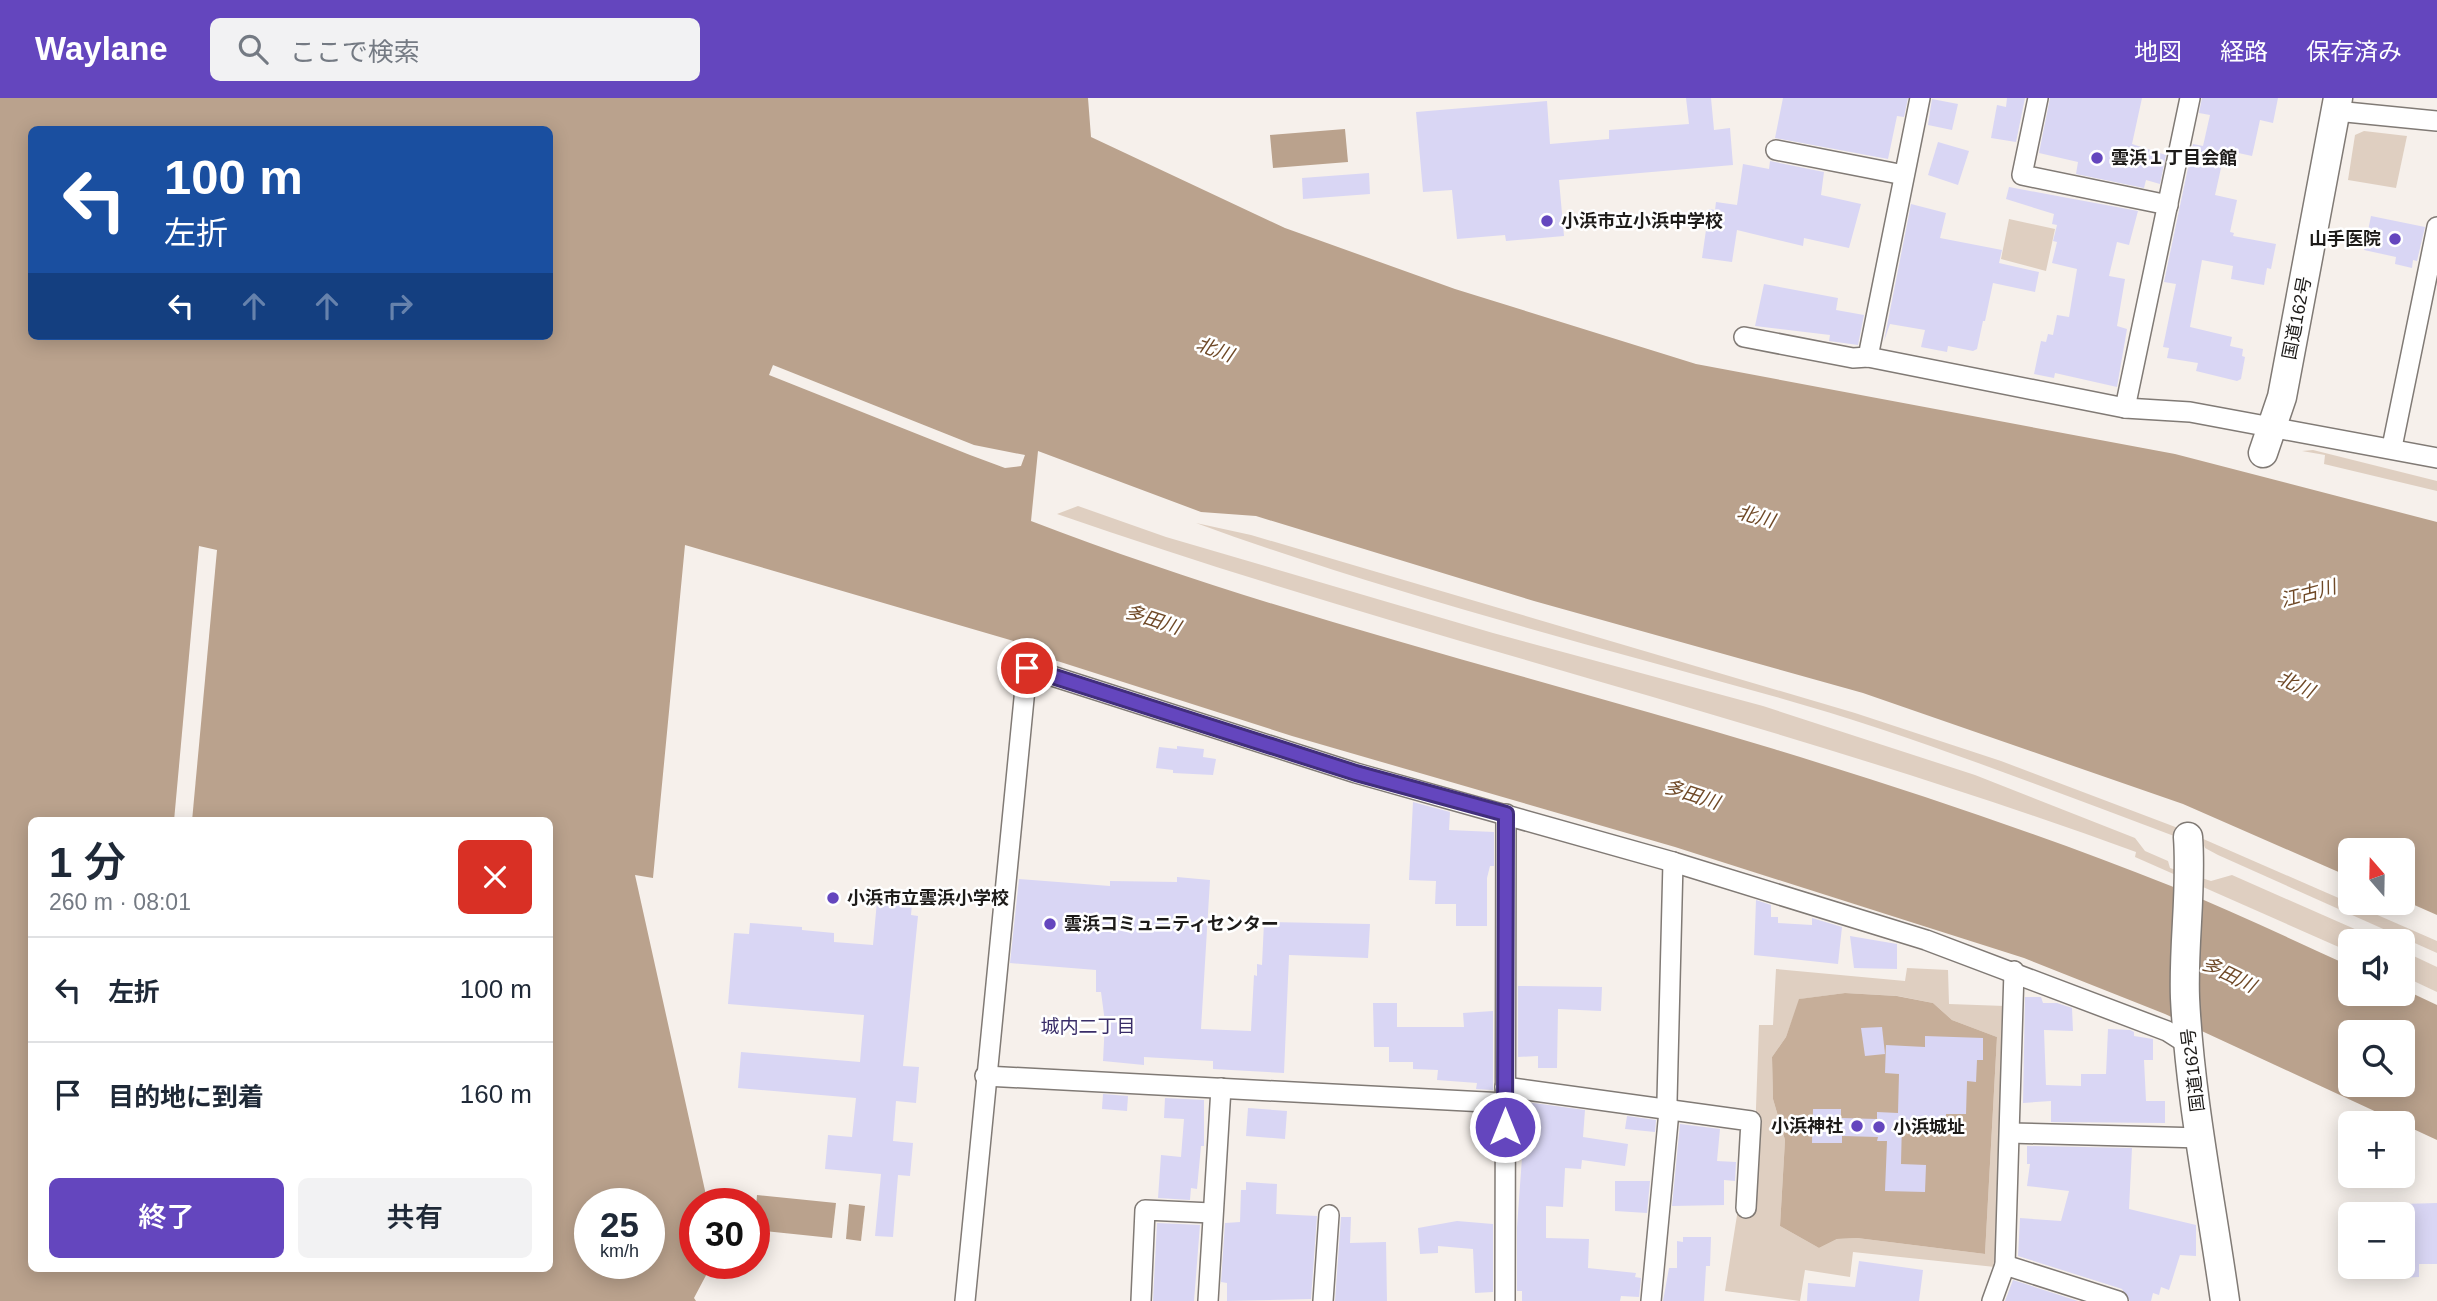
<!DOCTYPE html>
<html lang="ja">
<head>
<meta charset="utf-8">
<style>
  :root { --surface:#fff; --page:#f2f2f3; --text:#1f2937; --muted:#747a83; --line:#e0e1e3; --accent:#6446be }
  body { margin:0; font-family:Helvetica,"Noto Sans JP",sans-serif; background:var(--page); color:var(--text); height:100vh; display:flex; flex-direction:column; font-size:26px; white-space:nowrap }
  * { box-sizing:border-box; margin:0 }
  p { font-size:23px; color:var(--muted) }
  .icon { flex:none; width:38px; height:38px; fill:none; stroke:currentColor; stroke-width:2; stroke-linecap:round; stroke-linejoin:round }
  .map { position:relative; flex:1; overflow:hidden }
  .details { position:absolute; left:28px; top:719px; width:525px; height:455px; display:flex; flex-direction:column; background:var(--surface); border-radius:10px; box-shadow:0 4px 18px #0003 }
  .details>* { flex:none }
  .banner { position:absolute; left:28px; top:28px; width:525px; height:214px; border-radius:10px; box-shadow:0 4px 18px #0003; background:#1a4fa0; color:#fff; overflow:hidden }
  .needle { width:46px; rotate:340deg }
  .tools { position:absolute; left:2338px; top:740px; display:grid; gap:14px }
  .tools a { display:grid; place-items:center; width:77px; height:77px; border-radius:10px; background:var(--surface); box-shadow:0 4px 18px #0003; font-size:35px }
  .speed { position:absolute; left:574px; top:1090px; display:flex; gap:14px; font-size:35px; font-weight:700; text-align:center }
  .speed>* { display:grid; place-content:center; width:91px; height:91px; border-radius:50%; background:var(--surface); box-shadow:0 4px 18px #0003; line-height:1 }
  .speed small { font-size:18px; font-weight:400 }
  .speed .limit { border:10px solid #d22; background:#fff; color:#111 }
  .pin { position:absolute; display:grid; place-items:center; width:60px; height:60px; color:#fff; margin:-30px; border:4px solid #fff; border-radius:50%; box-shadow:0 2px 7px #0007 }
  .me { position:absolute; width:77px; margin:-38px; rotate:0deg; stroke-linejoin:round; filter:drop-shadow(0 0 5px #0008) }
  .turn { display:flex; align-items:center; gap:24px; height:147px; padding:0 21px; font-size:32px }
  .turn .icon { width:91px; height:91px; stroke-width:2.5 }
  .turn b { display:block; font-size:49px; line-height:60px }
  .lanes { display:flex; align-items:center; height:66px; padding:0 21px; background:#0003; justify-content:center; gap:35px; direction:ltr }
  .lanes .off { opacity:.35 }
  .round { display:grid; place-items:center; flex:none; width:74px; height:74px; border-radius:10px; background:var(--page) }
  .head { display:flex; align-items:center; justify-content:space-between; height:119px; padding:0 21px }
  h1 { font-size:42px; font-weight:600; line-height:52px }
  .primary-button { display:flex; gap:14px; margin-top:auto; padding:14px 21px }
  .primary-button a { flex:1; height:80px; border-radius:10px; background:var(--accent); color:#fff; font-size:28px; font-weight:600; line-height:80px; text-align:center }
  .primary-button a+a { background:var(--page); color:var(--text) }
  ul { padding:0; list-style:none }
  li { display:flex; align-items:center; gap:21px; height:105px; padding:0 21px; border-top:2px solid var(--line) }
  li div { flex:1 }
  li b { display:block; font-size:26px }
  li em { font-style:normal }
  header { display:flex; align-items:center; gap:42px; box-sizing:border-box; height:98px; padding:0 35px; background:var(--accent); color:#fff }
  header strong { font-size:33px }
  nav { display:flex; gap:38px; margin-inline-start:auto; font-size:24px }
  .search { width:490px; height:63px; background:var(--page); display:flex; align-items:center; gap:18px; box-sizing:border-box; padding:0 24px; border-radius:10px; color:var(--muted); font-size:26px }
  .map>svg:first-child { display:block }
  .green { fill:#dfcfc1; fill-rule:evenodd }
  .forest { fill:#c6ae99 }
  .water { fill:#baa28d; fill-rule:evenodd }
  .pier { fill:#f6f0eb }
  .building { fill:#d9d6f4 }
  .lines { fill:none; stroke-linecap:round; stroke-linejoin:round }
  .minor-casing { stroke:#807a75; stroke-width:22 }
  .highway-casing { stroke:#807a75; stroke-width:31 }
  .minor { stroke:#fff; stroke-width:19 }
  .highway { stroke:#fff; stroke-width:28 }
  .route-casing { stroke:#412e7c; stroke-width:18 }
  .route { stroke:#6446be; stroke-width:12 }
  .poi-dot { fill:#6446be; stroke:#fff; stroke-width:2.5 }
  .labels { text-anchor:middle; stroke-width:5; stroke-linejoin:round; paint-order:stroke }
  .poi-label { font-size:18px; font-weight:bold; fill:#1d1b19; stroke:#fff; text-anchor:start }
  .street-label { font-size:18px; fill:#1d1b19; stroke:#fff }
  .water-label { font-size:19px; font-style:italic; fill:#6f4927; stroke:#fff }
  .neighbourhood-label { font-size:19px; fill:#392d68; stroke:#fff }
</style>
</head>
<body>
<header>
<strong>Waylane</strong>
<div class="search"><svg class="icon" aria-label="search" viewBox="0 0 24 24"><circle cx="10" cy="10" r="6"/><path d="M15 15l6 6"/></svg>ここで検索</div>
<nav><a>地図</a><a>経路</a><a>保存済み</a></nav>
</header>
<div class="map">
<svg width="2437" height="1203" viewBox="0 0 2437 1203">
  <rect width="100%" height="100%" fill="#f6f0eb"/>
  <g class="green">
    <path d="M2364,33l43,5 -11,52 -48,-8 7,-45z"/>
    <path d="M2009,121l46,10 -9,42 -45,-12z"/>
    <path d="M2313,352l124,31v10l-113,-27 1,-9 -23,-4z"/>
    <path d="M1078,408l88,31 327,96 270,73 212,69 160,63 10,13 23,10 2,7 41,13 21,-6 150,66 -32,1v10l-215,-95 1,-5c-355,-130 -723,-214 -1079,-338z"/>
    <path d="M1196,425l55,12 604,178 146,48 177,67 -4,8c-134,-50 -268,-103 -405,-141 -192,-54 -385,-103 -573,-172z"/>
    <path d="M2201,740l236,103v12l-219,-98 -13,-7z"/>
    <path d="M2403,853l34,16v25l-34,-16z"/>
    <path d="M1907,870l41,2 1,34 56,2 -10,261 -142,-15 -3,25 -45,-7 -5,31 -75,-10 13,-82 17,-74 4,-110h14l3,-56 129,12zM1845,895l53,3 35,7 19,17 45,17 -12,217 -128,-16 -20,1 -18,9 -39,-22 5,-86 -12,-41 -1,-42 14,-20 14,-38z"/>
  </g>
  <path class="forest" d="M1845,895l52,3 36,7 19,17 45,17 -12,217 -128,-16 -20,1 -18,9 -39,-22 5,-86 -12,-41 -1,-42 14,-20 13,-38z"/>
  <g class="water">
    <path d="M0,0h1088l3,39 194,91 170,61 241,75 479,90 262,68v393l-34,-15v-50h-53v27l-167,-73 -320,-111 -329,-92 -278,-85 -55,-4 -163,-61 -7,70c241,93 495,153 743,228 133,41 267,85 397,137 60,25 120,53 179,80v28h53v-5l34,16v135l-272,-126 -141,-56 -349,-111 -383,-111 -241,-77 -34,-17 -332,-97 -32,333 -18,-3 73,329h-13v60h17l-18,34 2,3h-696zM32,32h518v206h-518zM32,723h518v448h-518zM2350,934h53v53h-53zM590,1106h59v60h-59z"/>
    <path d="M1345,31l3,33 -75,6 -3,-33z"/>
    <path d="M757,1097l79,8 -4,35 -78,-8z"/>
    <path d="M849,1106l16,2 -4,35 -15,-2z"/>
  </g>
  <g class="pier">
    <path d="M773,267l201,80 51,10 -4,11 -16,2 -35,-13 -201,-80z"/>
    <path d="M199,448l18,4 -25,271h-18z"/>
  </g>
  <g class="building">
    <path d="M1686,0h25l3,32 16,-2 3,37 -174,15 5,56 -58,5 -1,-6 -48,4 -5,-49 -29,2 -7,-80 131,-11 3,43 59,-5v-9l80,-6z"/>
    <path d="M1783,0h125l-4,19 -7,-1 -9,43 -113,-21z"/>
    <path d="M2007,0h18l-9,44 -25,-4 6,-33 9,2z"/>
    <path d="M2050,0h92l-10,46 34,11 -6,29 -14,-4 -2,8 -68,-14 2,-12 -39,-9z"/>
    <path d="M2202,0h76l-5,25 -13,-3 -8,36 -27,-6 -10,45 22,5 -7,32 4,1 -1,3 43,8 -5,25 -4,-1 -3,17 -33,-6 2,-13 -31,-6 -12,67 42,10 -2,9 13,3 -1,7 3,1 -4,22 -4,2 -41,-10 2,-8 -31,-5 2,-10 -6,-1 13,-63 -12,-2 29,-138 10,2 7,-31 -11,-2z"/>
    <path d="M1932,1l26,5 -6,26 -24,-5z"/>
    <path d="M1938,44l31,9 -11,34 -30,-10z"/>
    <path d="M1770,63l54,11 -3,23 40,9 -12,44 -45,-10 -1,8 -66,-16 -5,32 -30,-4 7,-49 6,1 1,-8 21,3 6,-41 26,5z"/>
    <path d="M1369,75l1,21 -67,5 -1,-21z"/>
    <path d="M2009,89l129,24 -9,34 -12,-3 -8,34 16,3 -8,47 10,3 -10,58 -62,-14 -1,5 -20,-4 7,-33 5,1 2,-8 5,1 4,-20 12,2 8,-48 -25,-6 5,-21 -4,-1 4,-16 -5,-1 2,-10 -48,-15z"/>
    <path d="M1911,106l35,9 -6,25 62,12 -3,13 40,9 -4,20 -42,-9 -8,38h-2l-6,28 -4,2 -25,-5 -1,6 -26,-5 4,-17 -35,-6 -6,17z"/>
    <path d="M2371,118l54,11 -8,34 -4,-1 -1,8 -17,-4 1,-7 -32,-7z"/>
    <path d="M1764,186l74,14 -2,12 28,5 -6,30 -29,-4 1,-6 -75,-9z"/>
    <path d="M1177,648l27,3 -1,8 13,2 -3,16 -40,-2v-3l-17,-2 3,-21 18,2z"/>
    <path d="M1413,704l37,10 -1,18 45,2v34h-4l-3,12v48h-31v-22h-21l1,-23 -27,-1z"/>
    <path d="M1177,779l33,3 -9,149 50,2 3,-56 3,1v-12l5,1 2,-43 106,2 -2,34 -79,-3 -5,118 -71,-4v-8l-69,-4v8l-41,-4 2,-39 -4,-30h-5v-22l-86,-7 9,-84 91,7v-5l67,1z"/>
    <path d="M1756,802l15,5v12h7v6l34,2v-7l30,9 -4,37 -84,-9z"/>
    <path d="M877,803l35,3 -1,11 7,1 -15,150 16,1 -3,36 -20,-2 -3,40 20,2 -3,33 -12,-1 -5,62 -18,-1 6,-62 -56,-5 3,-34 24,2 4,-39 -118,-10 3,-36 119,10 4,-47 -136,-11 6,-71 15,1 1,-11 52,4v3l32,3v9l39,3z"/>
    <path d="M1850,838l47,8v25l-43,-1z"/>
    <path d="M1518,888l84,1 -1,24 -43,-2 -1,59h-19v-12l-20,1z"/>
    <path d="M2025,899h16l2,6h14l15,5 1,23 -29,-1 2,55 35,1v-12h25l2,-45 22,1 4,2v4l19,3v21h-9l2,41h19v22l-114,-1v-21l-28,2z"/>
    <path d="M1373,905h24v24h67l-1,-14 30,-2v79l-17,-1 1,-6 -40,-3 1,-10 -25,-1v-7h-24v-15h-15z"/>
    <path d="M1882,929l3,27 -20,2 -4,-28z"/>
    <path d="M1925,938l58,2v22h-6l-1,22 -9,-1 -1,33h-20v7l-44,-1 -1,44 25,1 -1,27 -40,-1 2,-50h-10l1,-4 -36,-1v7h-30l1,-34h28v9l36,1v-7l21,1 1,-39 -14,-1 1,-28 39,2z"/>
    <path d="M1103,996l25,2 -1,15 -25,-2z"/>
    <path d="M1165,1000l39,2v46h-3l-4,43 -6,-1 -1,12 -32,-2 3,-43 20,2 3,-38 -20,-1z"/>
    <path d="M1518,1003l67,9 -2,27 45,7 -3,22 -43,-6 -1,9 -16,-1 -2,39 -17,-1v32l43,1 -1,29 48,5 -1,4 6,1 -2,19 -18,-1 -1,5h-98v-10h-5v-64l7,-97h-6z"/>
    <path d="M1248,1010l39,3 -2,28 -39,-3z"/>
    <path d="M1627,1018l29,4 -1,12 -30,-3z"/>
    <path d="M1680,1026l40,5 -3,32 19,1 -1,19 -11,-1v25l-52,1z"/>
    <path d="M2027,1048l105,2 -3,61 67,16v31l-16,-1 -11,35 -8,-3 -2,8 -6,-2 -2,8h-21l-8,-12 -104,-33 2,-38 41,3 8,-30 -42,-5 3,-22h-3z"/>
    <path d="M1615,1083h35l-3,32 -32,-2z"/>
    <path d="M1246,1084l31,2 -1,30 41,2 -6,83 -84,2v-18l-6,-1 4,-59 15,-1 1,-32h5z"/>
    <path d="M2437,1105v61h-18v13l-16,1v-74z"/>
    <path d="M1341,1119h10l-1,26 36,-1 1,59h-52z"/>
    <path d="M1457,1123l36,3v68l-18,1 -2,-44 -35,-3v7l-18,1 -2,-26z"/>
    <path d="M1157,1125l43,2 -6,76h-41z"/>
    <path d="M1683,1139h28l-1,29h-4l-2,35h-41l6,-33h8v-27l6,1z"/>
    <path d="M1859,1163l64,9 -4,31h-112l1,-18 47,4z"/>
    <path d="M2013,1182l65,21h-73z"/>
  </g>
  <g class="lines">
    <defs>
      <g id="minor">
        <path d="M2038,0l-16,77 146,30"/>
        <path d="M2336,13l101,10"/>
        <path d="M1776,52l128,25"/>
        <path d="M1744,239l109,21 15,-1 257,51 65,4 247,46"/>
        <path d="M1868,259l52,-259"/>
        <path d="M2125,310l65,-310"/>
        <path d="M2392,349l45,-220"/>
        <path d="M985,978l520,27"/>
        <path d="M1505,989l246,34 -5,87"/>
        <path d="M2010,1035l192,5"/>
        <path d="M2005,1167l113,36"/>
        <path d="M965,1203l62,-633 329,105 317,89 253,78 241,91 22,14"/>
        <path d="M1141,1203l4,-91 67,3"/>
        <path d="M1208,1203l13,-213"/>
        <path d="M1323,1203l6,-86"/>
        <path d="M1505,1203l1,-487"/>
        <path d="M1651,1203l18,-190 -2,-10 6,-239"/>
        <path d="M1992,1203l13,-36 9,-294"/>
      </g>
      <g id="highway">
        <path d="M2263,355l19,-56 56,-299"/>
        <path d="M2188,739c4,54 -5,107 -3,161 5,101 26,203 40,303"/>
      </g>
    </defs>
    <use href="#minor" class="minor-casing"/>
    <use href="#highway" class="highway-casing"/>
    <use href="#minor" class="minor"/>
    <use href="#highway" class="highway"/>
  </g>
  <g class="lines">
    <defs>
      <path id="route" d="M1027,570l329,105 150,41 -1,313"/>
    </defs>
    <use href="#route" class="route-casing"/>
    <use href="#route" class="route"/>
  </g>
  <g class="poi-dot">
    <circle cx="2097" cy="60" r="7"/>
    <circle cx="1547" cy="123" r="7"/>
    <circle cx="2395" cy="141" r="7"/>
    <circle cx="833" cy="800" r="7"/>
    <circle cx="1050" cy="826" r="7"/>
    <circle cx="1857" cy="1028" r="7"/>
    <circle cx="1879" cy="1029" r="7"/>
  </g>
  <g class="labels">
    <g class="poi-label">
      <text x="2111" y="66">雲浜１丁目会館</text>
      <text x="1561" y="129">小浜市立小浜中学校</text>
      <text x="2381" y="147" text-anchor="end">山手医院</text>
      <text x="847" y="806">小浜市立雲浜小学校</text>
      <text x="1064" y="832">雲浜コミュニティセンター</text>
      <text x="1843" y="1034" text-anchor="end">小浜神社</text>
      <text x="1893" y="1035">小浜城址</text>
    </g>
    <g class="street-label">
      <text transform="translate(2297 220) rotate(-79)" y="6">国道162号</text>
      <text transform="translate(2193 972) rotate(-97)" y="6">国道162号</text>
    </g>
    <g class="water-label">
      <text transform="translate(1215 251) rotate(20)" y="7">北川</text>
      <text transform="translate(1756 418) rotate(15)" y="7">北川</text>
      <text transform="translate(2308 495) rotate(-15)" y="7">江古川</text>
      <text transform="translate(1153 521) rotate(18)" y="7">多田川</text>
      <text transform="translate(2296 586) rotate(25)" y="7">北川</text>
      <text transform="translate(1692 696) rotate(18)" y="7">多田川</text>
      <text transform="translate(2229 876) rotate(26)" y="7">多田川</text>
    </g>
    <g class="neighbourhood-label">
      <text x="1088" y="935">城内二丁目</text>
    </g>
  </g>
</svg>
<div class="tools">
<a><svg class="needle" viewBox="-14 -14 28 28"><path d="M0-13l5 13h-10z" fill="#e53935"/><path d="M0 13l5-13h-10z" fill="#747a83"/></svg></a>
<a><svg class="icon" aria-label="sound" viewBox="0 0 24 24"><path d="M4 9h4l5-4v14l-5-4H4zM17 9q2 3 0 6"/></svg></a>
<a><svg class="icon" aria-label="search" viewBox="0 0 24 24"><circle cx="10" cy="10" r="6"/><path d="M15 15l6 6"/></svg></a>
<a>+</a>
<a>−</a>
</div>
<div class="speed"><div>25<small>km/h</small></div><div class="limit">30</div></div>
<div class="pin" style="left:1027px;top:570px;background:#d93025"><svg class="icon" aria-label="arrive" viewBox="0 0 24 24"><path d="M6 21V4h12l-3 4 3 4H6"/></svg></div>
<svg class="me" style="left:1505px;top:1029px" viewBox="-20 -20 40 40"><circle r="17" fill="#6446be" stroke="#fff" stroke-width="3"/><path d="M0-11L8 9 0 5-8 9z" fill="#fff"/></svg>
<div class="banner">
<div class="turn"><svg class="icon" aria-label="left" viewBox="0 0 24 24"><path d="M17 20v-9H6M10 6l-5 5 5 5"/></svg><div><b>100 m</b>左折</div></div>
<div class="lanes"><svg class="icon" aria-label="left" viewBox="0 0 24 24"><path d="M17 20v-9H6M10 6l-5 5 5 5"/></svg><svg class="icon off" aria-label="ahead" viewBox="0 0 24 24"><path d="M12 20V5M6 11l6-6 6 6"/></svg><svg class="icon off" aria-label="ahead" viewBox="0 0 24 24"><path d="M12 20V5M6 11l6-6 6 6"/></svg><svg class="icon off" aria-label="right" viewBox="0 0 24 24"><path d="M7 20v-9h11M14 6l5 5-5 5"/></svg></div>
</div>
<section class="details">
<div class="head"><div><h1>1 分</h1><p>260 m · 08:01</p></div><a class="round" style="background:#d93025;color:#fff"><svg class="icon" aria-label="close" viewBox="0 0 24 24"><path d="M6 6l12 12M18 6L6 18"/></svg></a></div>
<ul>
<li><svg class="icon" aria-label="left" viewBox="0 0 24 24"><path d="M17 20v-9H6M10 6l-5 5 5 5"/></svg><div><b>左折</b></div><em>100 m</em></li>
<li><svg class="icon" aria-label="arrive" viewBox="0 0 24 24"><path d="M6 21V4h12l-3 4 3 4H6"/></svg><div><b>目的地に到着</b></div><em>160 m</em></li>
</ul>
<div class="primary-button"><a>終了</a><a>共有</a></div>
</section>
</div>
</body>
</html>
